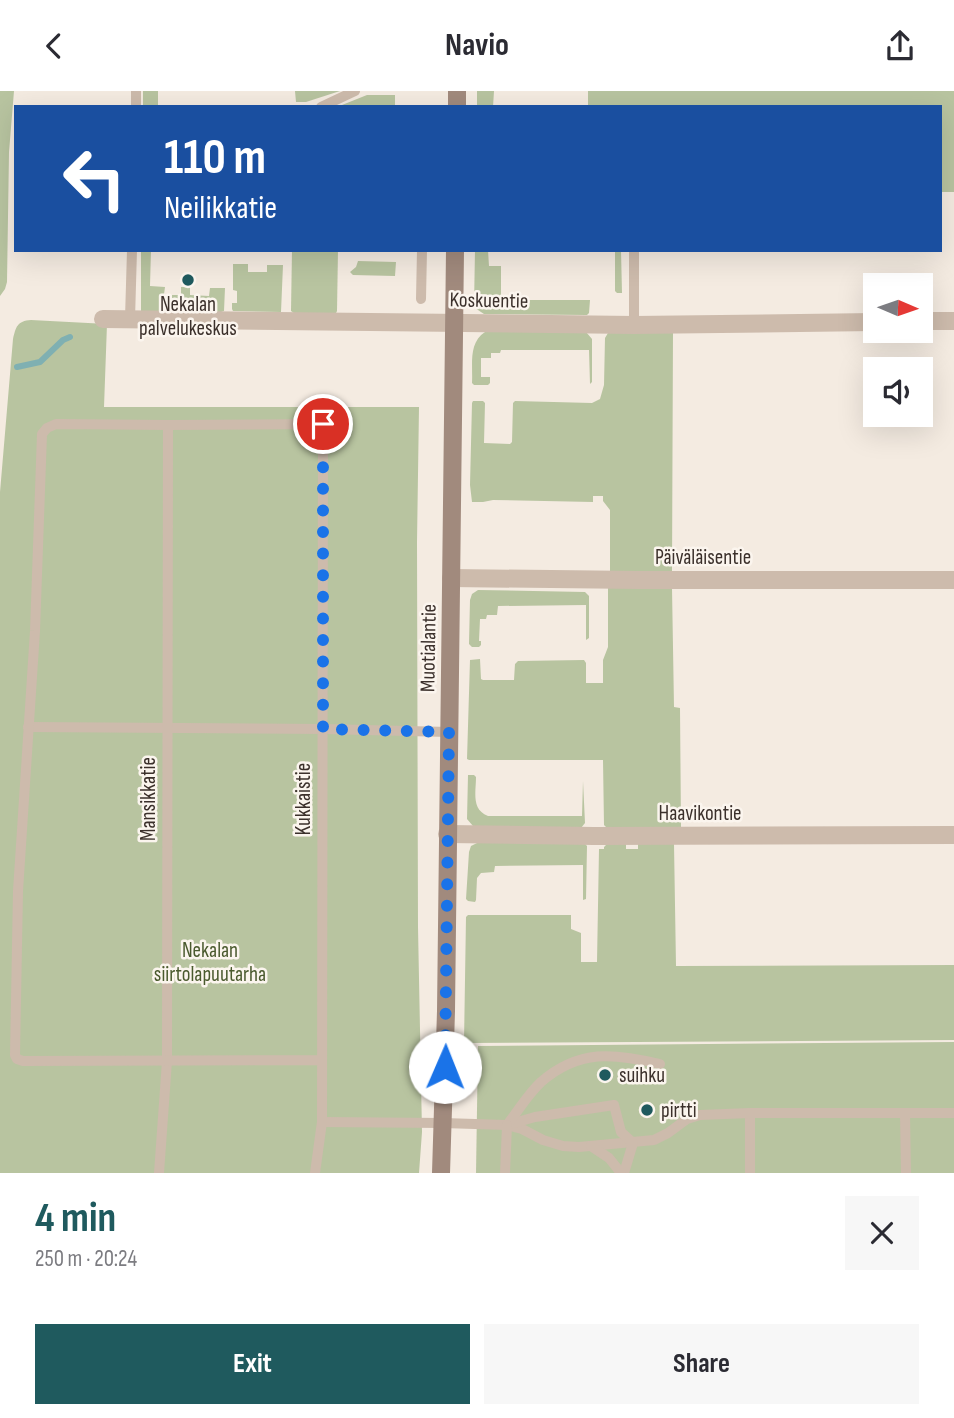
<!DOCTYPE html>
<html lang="en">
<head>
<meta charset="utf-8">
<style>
  :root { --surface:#fff; --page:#f7f7f7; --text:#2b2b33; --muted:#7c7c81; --accent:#1f5a5e }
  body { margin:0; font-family:"Sofia Sans Condensed",sans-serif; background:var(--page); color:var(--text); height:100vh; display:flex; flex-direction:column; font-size:26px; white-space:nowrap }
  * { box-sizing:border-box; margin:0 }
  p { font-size:23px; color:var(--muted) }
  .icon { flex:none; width:38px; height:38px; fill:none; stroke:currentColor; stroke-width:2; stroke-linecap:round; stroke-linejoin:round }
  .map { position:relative; height:1082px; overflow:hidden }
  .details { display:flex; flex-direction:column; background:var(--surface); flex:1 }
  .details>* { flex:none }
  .banner { position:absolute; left:14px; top:14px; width:928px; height:147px; border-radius:0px; box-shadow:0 7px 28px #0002; background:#1a4fa0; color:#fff; overflow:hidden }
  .needle { width:46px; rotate:92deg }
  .controls { position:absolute; left:863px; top:182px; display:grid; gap:14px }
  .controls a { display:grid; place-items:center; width:70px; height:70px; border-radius:0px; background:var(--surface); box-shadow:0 7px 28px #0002; font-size:35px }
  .pin { position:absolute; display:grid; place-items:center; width:60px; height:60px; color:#fff; margin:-30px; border:4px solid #fff; border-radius:50%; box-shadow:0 2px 7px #0007 }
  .me { position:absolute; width:77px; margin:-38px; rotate:1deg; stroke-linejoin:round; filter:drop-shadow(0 0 5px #0008) }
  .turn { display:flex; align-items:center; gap:24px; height:147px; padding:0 35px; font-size:32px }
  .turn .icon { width:91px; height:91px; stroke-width:2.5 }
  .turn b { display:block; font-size:49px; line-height:60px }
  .round { display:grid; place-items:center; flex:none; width:74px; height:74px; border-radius:0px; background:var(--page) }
  .head { display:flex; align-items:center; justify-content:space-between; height:119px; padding:0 35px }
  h1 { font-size:42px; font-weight:700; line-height:52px; color:var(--accent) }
  .button { display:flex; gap:14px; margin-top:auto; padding:14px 35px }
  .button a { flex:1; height:80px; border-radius:0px; background:var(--accent); color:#fff; font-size:28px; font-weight:700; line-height:80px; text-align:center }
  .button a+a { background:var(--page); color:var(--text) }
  header { display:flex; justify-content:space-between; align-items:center; height:91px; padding:0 35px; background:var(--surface); font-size:32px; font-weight:700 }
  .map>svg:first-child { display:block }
  .green { fill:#b8c4a0 }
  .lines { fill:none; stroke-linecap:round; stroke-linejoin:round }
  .stream { stroke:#7fb0b2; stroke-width:6 }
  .lane { stroke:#cdbbac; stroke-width:10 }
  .street { stroke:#cdbbac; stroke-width:18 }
  .secondary { stroke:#a18a7d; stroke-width:18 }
  .route { stroke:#1a73e8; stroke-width:12; stroke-dasharray:0 21.6 }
  .poi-dot { fill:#1f5a5e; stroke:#fbf5ee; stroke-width:2.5 }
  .labels { text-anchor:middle; stroke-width:5; stroke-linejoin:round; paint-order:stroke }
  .street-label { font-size:21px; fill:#3b302b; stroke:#fbf5ee }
  .poi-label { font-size:21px; fill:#3b302b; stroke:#fbf5ee; text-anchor:start }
  .park-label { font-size:21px; fill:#4a5a2e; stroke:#fbf5ee }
</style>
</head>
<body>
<header><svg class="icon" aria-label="back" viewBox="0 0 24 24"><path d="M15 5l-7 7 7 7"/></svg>Navio<svg class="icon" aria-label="share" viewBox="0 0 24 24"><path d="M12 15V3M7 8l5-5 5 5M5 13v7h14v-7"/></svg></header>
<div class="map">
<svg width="954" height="1082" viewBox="0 0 954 1082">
  <rect width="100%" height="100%" fill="#f4ebe1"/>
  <g class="green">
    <path d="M0,0h14l-5,61 -2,130 -2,7 -5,7z"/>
    <rect x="143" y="0" width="15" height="16"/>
    <path d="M295,0h45l-34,11h-10z"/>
    <path d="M477,0h17l-1,16h-16z"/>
    <path d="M588,0h366v101h-14v-85h-352z"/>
    <path d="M367,4h28v12h-58z"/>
    <path d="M141,159h10l-1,36 15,1 -3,22 -2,2h-19z"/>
    <path d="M292,159h46l-1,61 -1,2h-42l-3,-2z"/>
    <path d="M475,159h13l1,16h12v34h89l-1,13 -2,2 -103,-1 -9,-6 -1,-2z"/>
    <path d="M615,159h6l1,43h-5l-2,-2z"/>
    <path d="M358,170l38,1 -1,14 -42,-1 -3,-3 6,-5z"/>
    <path d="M233,173h15v8h19v-7h16l-2,47 -48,-1 -1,-2v-6h5v-12l-4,-1z"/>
    <path d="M181,196h9v8l19,1 1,-8h15l-1,23 -3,1 -46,-1 -3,-6v-10h9z"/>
    <path d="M31,229l76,4 -3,83h315l-2,135 1,385 4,205 -3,41h-419v-681l13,-153c3,-12 4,-18 18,-19z"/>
    <path d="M673,240l-1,243 -62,-2v-62l-7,-9v-5h-10v6l-100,-2 -10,2h-11l-2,-17 2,-82 1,-2h10l2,2 -1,40 26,1 2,-2 1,-39 2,-2 77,2 8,-4 4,-14 1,-47 3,-5z"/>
    <path d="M485,241h101l6,7v43l-2,2 -1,-34h-88l-1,3h-9v5h-10v19h9v6l-2,2h-14l-2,-2c1,-18 -4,-40 13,-51z"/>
    <path d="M608,496l64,1 2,119 6,1 1,120 -75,-1 -2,-2 -1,-65h-134l-2,-1 3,-99 10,-1 1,20 2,1h31l1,-16 3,-3 66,-1 2,3v20h17v-23l5,-13z"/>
    <path d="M478,499l107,2 4,4v42l-3,2v-35l-88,1 -1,9h-10l-1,4h-6l-1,22h2v4l-2,2h-7l-3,-3 1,-44 2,-6z"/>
    <path d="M468,684h6l2,2c0,15 -5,32 12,39h94l1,-35 2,42 -4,5 -108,-2 -6,-7z"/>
    <path d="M479,751l106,2 2,2 -1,53 -3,1v-35l-88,1 -1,6 -13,1 -4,5 -1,22 -1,2 -7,-1 -2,-2 3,-47 2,-6z"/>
    <path d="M626,752v6h12v-6l36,1 2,122 278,-1v75l-490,3 2,-126 2,-2h103v14l10,4v29h16l2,-113h5v-2l3,-3z"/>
    <path d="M954,951v131h-478l2,-127z"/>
  </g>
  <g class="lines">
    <path class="stream" d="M17,276l23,-5 23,-22 7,-3"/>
    <g class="lane">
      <path d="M136,16v-16"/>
      <path d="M321,16l34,-16"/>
      <path d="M421,208l1,-49"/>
      <path d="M130,228l2,-69"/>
      <path d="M634,234v-75"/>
      <path d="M28,636l295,2 126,3"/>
      <path d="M750,1022v60"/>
      <path d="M905,1022l1,60"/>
      <path d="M322,1031l121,1 64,2 15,4 21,11 20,6 16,1 75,-7 14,-7 19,-14 13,-4 50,-2h204"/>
      <path d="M507,1034l28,-8 79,-12 7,27 12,11 -9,30"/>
      <path d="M507,1034c11,-14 21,-31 34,-43 38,-33 73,-29 119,-18"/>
      <path d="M591,1055l18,12 12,15"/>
      <path d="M159,1082l8,-112 1,-636"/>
      <path d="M315,1082l7,-51 1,-698 -155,1 -112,-1 -9,4 -5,6 -7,197 -17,260 -3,164 2,4 6,2 299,-1"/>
      <path d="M505,1082l2,-48"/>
    </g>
    <g class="street">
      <path d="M103,228l531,6 241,-3"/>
      <path d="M920,230h34"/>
      <path d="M451,487l187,2h316"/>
      <path d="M447,743l147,2 360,-1"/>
    </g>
    <g class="secondary">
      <path d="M457,16v-16"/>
      <path d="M441,1082l5,-162 9,-761"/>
    </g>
  </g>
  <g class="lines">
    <path class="route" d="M323,333v305l126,3 -4,335"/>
  </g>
  <g class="poi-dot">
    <circle cx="188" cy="189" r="7"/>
    <circle cx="605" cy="984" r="7"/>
    <circle cx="647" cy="1019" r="7"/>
  </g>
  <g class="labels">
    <g class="street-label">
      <text transform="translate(489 209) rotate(1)" y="7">Koskuentie</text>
      <text x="703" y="473">Päiväläisentie</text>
      <text transform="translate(428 557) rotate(-89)" y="7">Muotialantie</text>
      <text transform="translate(148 708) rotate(-90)" y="7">Mansikkatie</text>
      <text transform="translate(303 708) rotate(-90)" y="7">Kukkaistie</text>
      <text x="700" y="729">Haavikontie</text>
    </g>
    <g class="poi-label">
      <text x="188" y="220" text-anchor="middle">Nekalan<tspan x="188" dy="24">palvelukeskus</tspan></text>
      <text x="619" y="991">suihku</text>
      <text x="661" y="1026">pirtti</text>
    </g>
    <g class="park-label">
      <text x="210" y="866">Nekalan<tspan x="210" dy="24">siirtolapuutarha</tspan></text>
    </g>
  </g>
</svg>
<div class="controls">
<a><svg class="needle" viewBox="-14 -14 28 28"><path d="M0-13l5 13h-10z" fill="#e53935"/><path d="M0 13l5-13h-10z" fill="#7c7c81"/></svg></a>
<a><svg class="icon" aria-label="sound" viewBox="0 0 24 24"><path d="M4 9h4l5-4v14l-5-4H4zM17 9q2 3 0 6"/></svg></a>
</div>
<div class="pin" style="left:323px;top:333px;background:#d93025"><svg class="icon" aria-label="arrive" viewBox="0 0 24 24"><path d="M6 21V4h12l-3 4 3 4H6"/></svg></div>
<svg class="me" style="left:445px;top:976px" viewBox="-20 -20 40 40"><circle r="19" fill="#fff"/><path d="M0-13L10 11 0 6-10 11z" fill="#1a73e8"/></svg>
<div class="banner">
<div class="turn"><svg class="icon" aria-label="left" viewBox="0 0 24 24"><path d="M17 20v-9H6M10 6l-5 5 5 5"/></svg><div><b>110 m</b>Neilikkatie</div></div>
</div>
</div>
<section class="details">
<div class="head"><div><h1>4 min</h1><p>250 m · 20:24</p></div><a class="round"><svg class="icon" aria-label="close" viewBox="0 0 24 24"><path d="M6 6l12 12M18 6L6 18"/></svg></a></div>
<div class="button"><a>Exit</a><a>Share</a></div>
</section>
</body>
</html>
